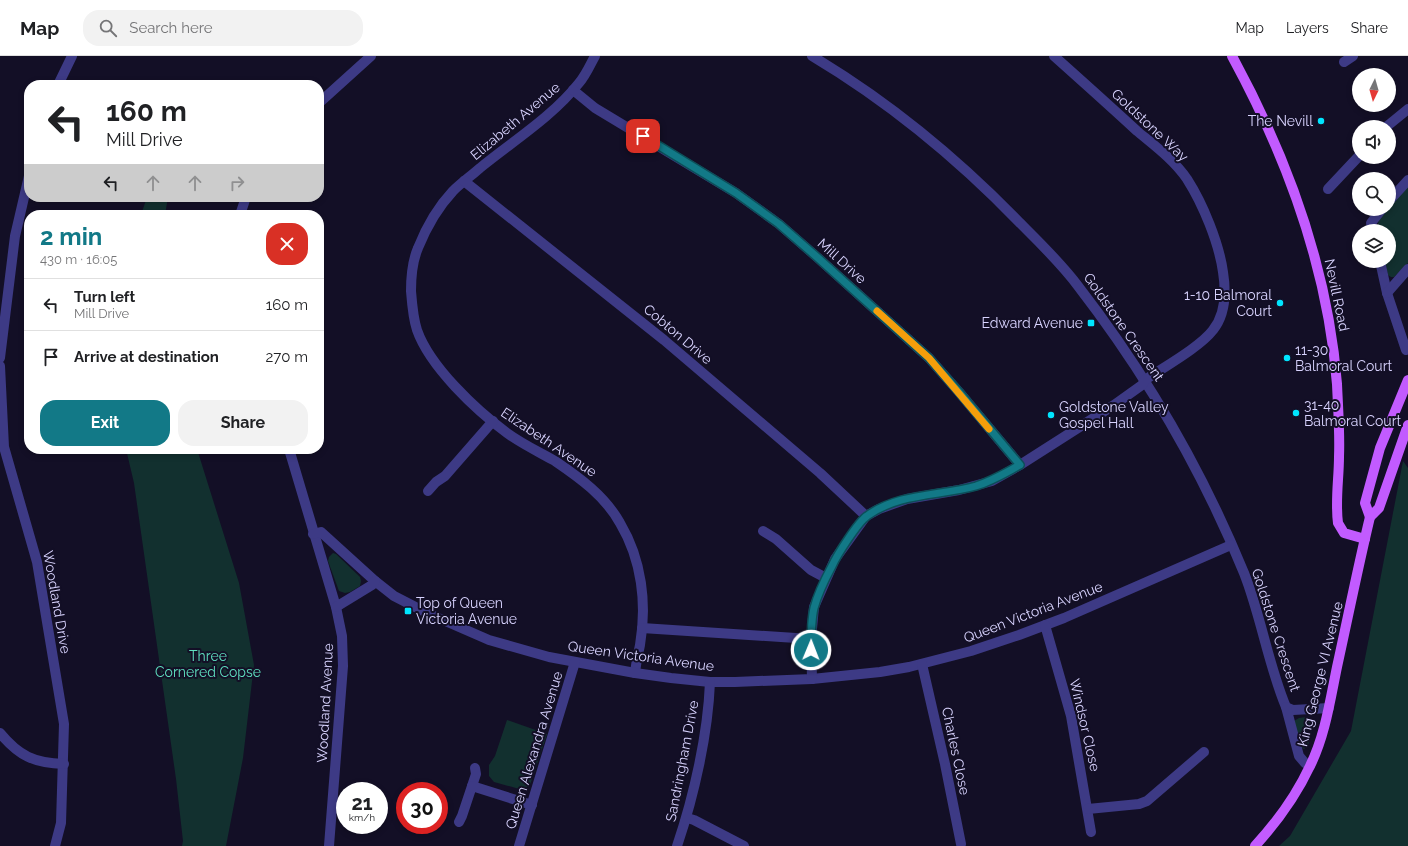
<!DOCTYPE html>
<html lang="en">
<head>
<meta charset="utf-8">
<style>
  :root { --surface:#fff; --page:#f2f2f2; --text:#202124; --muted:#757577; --line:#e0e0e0; --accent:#127987 }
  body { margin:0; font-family:Raleway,sans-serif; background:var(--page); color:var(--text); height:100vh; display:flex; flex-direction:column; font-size:15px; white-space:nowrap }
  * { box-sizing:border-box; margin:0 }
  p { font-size:13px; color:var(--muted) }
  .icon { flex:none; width:22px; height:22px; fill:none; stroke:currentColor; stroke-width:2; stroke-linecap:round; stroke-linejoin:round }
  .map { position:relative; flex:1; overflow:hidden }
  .drawer { position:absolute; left:24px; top:154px; width:300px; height:244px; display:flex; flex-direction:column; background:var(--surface); border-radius:16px; box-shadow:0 2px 6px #0003 }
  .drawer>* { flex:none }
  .hud { position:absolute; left:24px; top:24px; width:300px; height:122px; border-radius:16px; box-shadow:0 2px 6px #0003; background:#fff; color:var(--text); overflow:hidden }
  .needle { width:26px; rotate:185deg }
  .controls { position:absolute; left:1352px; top:12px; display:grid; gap:8px }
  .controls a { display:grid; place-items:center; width:44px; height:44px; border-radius:50%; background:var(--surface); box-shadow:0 2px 6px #0003; font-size:20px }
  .speed { position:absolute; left:336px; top:726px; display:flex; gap:8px; font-size:20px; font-weight:700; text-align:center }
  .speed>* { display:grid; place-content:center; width:52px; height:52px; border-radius:50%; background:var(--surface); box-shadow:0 2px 6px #0003; line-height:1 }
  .speed small { font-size:10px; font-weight:400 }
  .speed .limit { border:6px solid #d22; background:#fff; color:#111 }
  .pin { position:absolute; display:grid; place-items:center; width:34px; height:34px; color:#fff; margin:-17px; border-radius:8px; box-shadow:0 2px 6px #0006 }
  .me { position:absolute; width:44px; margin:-22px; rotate:1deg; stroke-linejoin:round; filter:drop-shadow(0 0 3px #0008) }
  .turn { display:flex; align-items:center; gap:14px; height:84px; padding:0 16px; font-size:18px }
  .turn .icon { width:52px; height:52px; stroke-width:2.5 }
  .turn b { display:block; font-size:28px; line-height:34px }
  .lanes { display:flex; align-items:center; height:38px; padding:0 16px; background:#0003; justify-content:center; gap:20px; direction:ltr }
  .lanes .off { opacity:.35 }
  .round { display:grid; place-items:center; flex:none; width:42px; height:42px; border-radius:16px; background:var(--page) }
  .overview { display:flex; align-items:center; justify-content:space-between; height:68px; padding:0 16px }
  h1 { font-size:24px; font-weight:700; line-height:30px; color:var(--accent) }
  .primary-button { display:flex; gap:8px; margin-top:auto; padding:8px 16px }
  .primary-button a { flex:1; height:46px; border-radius:16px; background:var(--accent); color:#fff; font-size:16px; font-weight:700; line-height:46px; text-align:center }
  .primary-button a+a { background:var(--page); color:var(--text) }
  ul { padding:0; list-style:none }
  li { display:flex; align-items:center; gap:12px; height:52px; padding:0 16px; border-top:1px solid var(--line) }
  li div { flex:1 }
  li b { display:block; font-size:15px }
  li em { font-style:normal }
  header { display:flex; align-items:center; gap:24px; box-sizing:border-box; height:56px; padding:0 20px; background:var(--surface); border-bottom:1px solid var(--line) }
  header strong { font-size:19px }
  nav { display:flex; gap:22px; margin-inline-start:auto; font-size:14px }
  .search { width:280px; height:36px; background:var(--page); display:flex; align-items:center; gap:10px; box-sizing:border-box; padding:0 14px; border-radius:16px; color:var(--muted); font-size:15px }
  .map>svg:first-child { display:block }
  .green { fill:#12302f }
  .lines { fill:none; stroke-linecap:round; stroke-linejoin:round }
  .minor { stroke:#3d3a85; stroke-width:10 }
  .primary { stroke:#c25bff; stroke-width:10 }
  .route-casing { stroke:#0c4f58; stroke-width:10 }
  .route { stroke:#127987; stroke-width:7 }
  .slow { stroke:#f59e0b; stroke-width:7 }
  .poi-dot { fill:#00e5ff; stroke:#130f26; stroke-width:1.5 }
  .labels { text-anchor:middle; stroke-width:4; stroke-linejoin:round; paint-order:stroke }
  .street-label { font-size:14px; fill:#d9d4ff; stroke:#130f26 }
  .poi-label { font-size:14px; fill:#d9d4ff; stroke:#130f26; text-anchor:start }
  .park-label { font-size:14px; fill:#5fe0c0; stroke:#130f26 }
</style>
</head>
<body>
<header>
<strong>Map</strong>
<div class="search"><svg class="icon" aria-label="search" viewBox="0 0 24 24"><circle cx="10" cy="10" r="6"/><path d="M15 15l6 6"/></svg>Search here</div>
<nav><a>Map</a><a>Layers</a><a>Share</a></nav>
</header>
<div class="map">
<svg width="1408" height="790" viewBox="0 0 1408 790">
  <rect width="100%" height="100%" fill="#130f26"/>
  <g class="green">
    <path d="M1408,130v77l-14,14h-3l-3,-2 -3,-14h4v-30h-11v-7l1,-5z"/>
    <path d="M147,141h21l-3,18h-24z"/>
    <path d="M126,393h71l42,134 15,82 -1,8 -10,85 -17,88h-44l1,-5 -7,-62 -42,-296z"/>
    <path d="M1403,405l5,7v378h-129l11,-10 61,-105z"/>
    <path d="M333,497l3,1 24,23 1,4 -1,5 -10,6 -5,1 -6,-2 -11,-30 1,-4z"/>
    <path d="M1306,661l5,1 3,5 -6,23 -4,3 -3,-2 -7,-26 5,-3z"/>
    <path d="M507,664l40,14 -17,51 -7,5 -29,-8 -5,-6v-11l6,-9z"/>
  </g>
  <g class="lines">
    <g class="minor">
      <path d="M595,0c-5,9 -9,19 -16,27 -27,34 -66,58 -99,85 -9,8 -19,15 -27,23 -15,16 -27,37 -35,57 -6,14 -7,28 -7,43 1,13 2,27 6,39 13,37 59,80 90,103 15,11 32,19 48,28 25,17 50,35 65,62 22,37 27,81 20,122 -2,10 -4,18 -5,28"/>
      <path d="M812,0c77,46 145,102 207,166 20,20 42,41 59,64 68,88 124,184 166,287 17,43 24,91 42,134l7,3 36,-2"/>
      <path d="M1344,6l9,-6"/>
      <path d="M58,29l14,-29"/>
      <path d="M573,34l22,18 141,85 43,31 39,34 111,100 30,34 61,73"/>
      <path d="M319,47l52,-47"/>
      <path d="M1386,71l22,-18"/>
      <path d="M464,125l200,159 156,133 46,43"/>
      <path d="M1328,133l31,-33"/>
      <path d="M1389,145l19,-21"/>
      <path d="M240,159l6,-18"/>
      <path d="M1373,175l-2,-8 11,-14"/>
      <path d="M1380,205l7,32 19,57"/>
      <path d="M1387,237l21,-24"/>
      <path d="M0,302l15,-122 14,-60"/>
      <path d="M0,310l4,81 33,115 27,162 -3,99 -6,23"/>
      <path d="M289,393l47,158 6,29 1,30 -14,180"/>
      <path d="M428,435l8,-9 9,-6 48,-55"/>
      <path d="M763,475l13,8 35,31 15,8"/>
      <path d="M313,478l8,-2 54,49 19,15 33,17 62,27 60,17 86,16 36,5 39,4h25l77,-3 68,-7 29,-5 62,-16 48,-16 45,-17 167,-73"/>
      <path d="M336,551l36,-22 3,-4"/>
      <path d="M1045,569l26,91 20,116"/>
      <path d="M642,572l169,11"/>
      <path d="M922,608l23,100 16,80"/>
      <path d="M812,623l-1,-40 3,-32 21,-48 31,-43 13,-7 28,-10 52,-9 33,-9 28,-16 94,-60 28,-20 3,-5c19,-13 55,-33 68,-50 13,-16 13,-39 10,-58 -4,-29 -20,-68 -36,-93 -13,-19 -32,-33 -50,-48 -27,-25 -55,-50 -83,-75"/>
      <path d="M1286,651l13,49 6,7 5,3"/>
      <path d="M0,677c19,23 34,30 64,31"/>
      <path d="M472,730l4,-12 -1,-6"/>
      <path d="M1088,753l51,-5 8,-3 57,-49"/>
      <path d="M687,762l7,2 50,26"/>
      <path d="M459,766l3,-6 10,-30 60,19"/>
      <path d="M519,790l56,-184"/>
      <path d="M677,790c17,-50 31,-112 33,-164"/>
    </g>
    <g class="primary">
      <path d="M1232,0c55,101 96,213 105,328 1,24 3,48 2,73 0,21 -4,44 -1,66l6,10 21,6"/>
      <path d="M1370,461l-5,-14 15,-55 28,-68"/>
      <path d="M1255,790c22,-24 41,-50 55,-80 15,-30 20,-65 27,-99 11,-50 21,-100 33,-150l9,-9 29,-83"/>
    </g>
  </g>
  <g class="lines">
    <defs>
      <path id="route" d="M643,80l93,57 43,31 39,34 111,100 30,34 61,73c-15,8 -28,16 -44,21 -36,10 -78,7 -109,30 -9,6 -30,39 -35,50 -7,13 -14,27 -18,42 -3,13 -3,28 -3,42"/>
    </defs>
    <use href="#route" class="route-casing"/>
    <use href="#route" class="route"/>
    <path class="slow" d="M877,255l52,47 60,71"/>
  </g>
  <g class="poi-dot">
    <circle cx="1321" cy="65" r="4"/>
    <circle cx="1280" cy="247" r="4"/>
    <rect x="1087" y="263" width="8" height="8" rx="2"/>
    <circle cx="1287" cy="302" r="4"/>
    <circle cx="1296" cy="357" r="4"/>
    <circle cx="1051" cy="359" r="4"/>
    <rect x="404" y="551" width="8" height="8" rx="2"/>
  </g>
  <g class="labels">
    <g class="street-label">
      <text transform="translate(515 65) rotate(-40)" y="5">Elizabeth Avenue</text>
      <text transform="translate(1150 69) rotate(43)" y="5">Goldstone Way</text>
      <text transform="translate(842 205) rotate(42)" y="5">Mill Drive</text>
      <text transform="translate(1337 239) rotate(78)" y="5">Nevill Road</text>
      <text transform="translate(1124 271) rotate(55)" y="5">Goldstone Crescent</text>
      <text transform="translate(678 278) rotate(40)" y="5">Cobton Drive</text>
      <text transform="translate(549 386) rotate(34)" y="5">Elizabeth Avenue</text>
      <text transform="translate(57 546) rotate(80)" y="5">Woodland Drive</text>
      <text transform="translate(1033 556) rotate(-21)" y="5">Queen Victoria Avenue</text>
      <text transform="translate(1276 574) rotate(72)" y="5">Goldstone Crescent</text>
      <text transform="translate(641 600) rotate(8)" y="5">Queen Victoria Avenue</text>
      <text transform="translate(1320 618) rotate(-76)" y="5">King George VI Avenue</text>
      <text transform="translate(325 647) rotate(-87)" y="5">Woodland Avenue</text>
      <text transform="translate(1085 669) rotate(77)" y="5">Windsor Close</text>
      <text transform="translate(534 694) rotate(-73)" y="5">Queen Alexandra Avenue</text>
      <text transform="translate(956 695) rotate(78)" y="5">Charles Close</text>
      <text transform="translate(682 705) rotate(-79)" y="5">Sandringham Drive</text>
    </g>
    <g class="poi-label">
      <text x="1313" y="70" text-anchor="end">The Nevill</text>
      <text x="1272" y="244" text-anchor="end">1-10 Balmoral<tspan x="1272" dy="16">Court</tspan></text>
      <text x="1083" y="272" text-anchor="end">Edward Avenue</text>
      <text x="1295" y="299">11-30<tspan x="1295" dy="16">Balmoral Court</tspan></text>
      <text x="1304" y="354">31-40<tspan x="1304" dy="16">Balmoral Court</tspan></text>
      <text x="1059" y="356">Goldstone Valley<tspan x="1059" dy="16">Gospel Hall</tspan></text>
      <text x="416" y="552">Top of Queen<tspan x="416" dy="16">Victoria Avenue</tspan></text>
    </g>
    <g class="park-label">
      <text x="208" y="605">Three<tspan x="208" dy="16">Cornered Copse</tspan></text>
    </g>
  </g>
</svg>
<div class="controls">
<a><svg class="needle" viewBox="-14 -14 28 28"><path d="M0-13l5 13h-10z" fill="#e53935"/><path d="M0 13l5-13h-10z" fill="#757577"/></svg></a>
<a><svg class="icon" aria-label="sound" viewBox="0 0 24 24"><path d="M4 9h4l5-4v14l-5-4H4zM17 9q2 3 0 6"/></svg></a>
<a><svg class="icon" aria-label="search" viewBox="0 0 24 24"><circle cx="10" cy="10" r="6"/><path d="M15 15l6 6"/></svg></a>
<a><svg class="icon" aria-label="layers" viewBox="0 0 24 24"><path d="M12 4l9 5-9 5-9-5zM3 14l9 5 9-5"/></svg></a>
</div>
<div class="speed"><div>21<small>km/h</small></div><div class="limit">30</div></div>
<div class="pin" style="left:643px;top:80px;background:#d93025"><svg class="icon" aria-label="arrive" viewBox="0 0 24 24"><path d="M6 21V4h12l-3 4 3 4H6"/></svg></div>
<svg class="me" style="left:811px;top:594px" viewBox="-20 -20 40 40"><circle r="17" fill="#127987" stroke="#fff" stroke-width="3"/><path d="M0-11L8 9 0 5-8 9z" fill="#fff"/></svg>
<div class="hud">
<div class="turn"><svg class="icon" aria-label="left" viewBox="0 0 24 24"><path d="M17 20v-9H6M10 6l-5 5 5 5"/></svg><div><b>160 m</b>Mill Drive</div></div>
<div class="lanes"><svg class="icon" aria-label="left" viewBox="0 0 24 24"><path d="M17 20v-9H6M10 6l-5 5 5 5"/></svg><svg class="icon off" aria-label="ahead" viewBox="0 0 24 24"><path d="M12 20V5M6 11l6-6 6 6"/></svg><svg class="icon off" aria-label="ahead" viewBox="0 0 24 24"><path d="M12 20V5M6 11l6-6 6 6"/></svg><svg class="icon off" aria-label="right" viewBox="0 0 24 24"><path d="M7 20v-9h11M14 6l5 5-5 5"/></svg></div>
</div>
<section class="drawer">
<div class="overview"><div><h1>2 min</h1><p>430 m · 16:05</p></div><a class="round" style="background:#d93025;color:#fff"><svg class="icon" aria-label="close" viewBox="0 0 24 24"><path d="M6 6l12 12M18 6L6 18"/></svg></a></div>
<ul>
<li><svg class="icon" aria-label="left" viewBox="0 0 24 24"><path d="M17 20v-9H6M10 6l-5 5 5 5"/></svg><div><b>Turn left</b><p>Mill Drive</p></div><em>160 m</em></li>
<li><svg class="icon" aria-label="arrive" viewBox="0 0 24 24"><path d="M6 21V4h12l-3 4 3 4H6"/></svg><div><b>Arrive at destination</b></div><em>270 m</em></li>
</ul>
<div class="primary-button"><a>Exit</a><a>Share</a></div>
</section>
</div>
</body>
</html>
